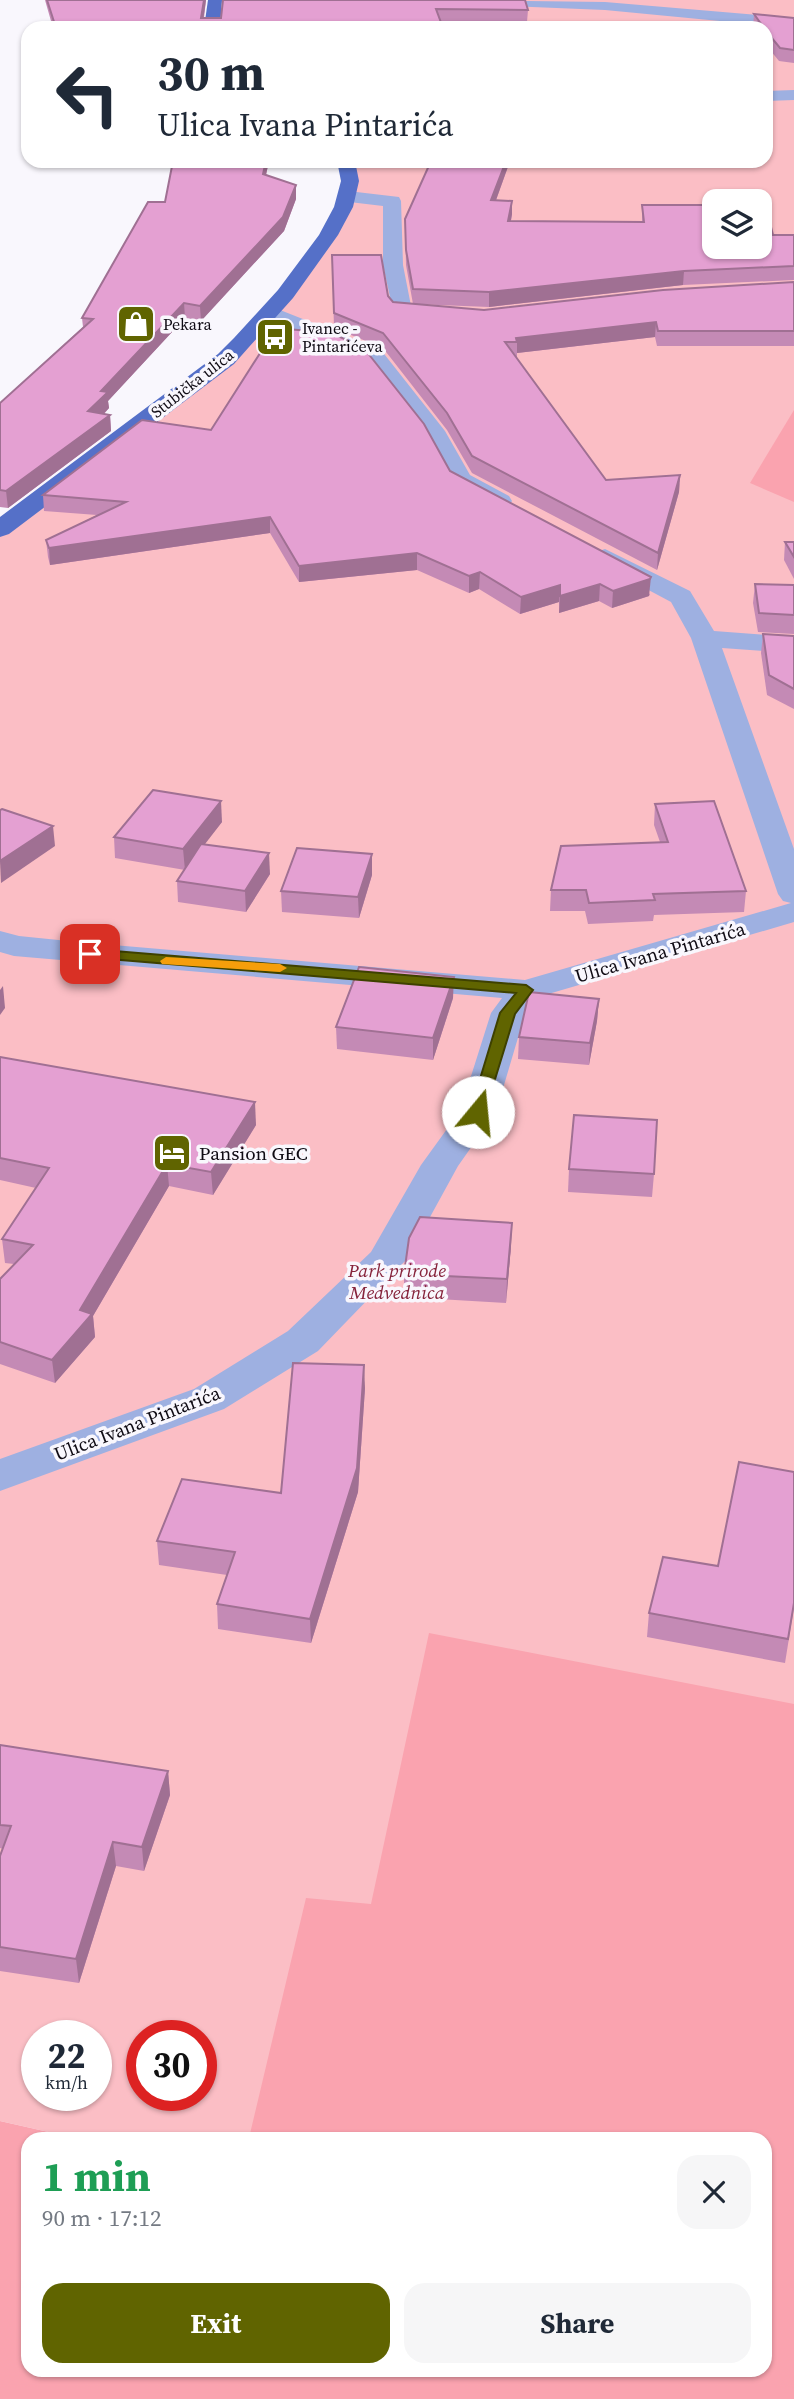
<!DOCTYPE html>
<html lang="en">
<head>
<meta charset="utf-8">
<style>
  :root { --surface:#fff; --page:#f6f6f7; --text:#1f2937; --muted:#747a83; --accent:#606400 }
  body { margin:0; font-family:"Source Serif 4",serif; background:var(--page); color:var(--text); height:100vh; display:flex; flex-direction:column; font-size:26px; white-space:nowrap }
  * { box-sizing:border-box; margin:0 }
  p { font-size:23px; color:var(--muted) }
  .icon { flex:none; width:38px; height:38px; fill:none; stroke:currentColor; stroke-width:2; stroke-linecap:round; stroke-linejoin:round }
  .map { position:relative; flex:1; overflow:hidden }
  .panel { position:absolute; left:21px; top:2132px; width:751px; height:245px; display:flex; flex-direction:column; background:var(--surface); border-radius:21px; box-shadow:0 2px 5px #0004 }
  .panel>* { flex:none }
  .banner { position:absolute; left:21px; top:21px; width:752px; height:147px; border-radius:21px; box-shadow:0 2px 5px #0004; background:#fff; color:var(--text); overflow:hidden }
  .buttons { position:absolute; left:702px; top:189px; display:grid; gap:14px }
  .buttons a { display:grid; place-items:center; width:70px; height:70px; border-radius:14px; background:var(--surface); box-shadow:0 2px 5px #0004; font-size:35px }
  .speed { position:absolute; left:21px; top:2020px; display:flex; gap:14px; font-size:35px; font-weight:700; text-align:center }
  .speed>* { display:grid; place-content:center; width:91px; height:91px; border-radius:50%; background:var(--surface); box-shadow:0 2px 5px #0004; line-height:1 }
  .speed small { font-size:18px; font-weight:400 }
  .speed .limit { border:10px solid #d22; background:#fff; color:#111 }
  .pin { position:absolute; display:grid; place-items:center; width:60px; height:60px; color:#fff; margin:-30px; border-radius:14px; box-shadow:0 4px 10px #0006 }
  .me { position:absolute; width:77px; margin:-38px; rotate:17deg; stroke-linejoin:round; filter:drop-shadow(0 0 5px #0008) }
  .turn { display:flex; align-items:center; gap:24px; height:147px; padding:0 21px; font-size:32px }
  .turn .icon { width:91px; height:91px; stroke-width:2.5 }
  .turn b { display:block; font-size:49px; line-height:60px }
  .round { display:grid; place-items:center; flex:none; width:74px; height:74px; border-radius:21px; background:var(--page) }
  .head { display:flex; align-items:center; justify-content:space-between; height:119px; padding:0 21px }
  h1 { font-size:42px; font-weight:700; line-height:52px; color:#1e9e55 }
  .primary-button { display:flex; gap:14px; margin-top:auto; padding:14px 21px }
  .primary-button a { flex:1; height:80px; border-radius:21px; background:var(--accent); color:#fff; font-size:28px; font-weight:700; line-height:80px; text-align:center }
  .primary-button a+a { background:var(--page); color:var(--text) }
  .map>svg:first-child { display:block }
  .green { fill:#fbbec5; fill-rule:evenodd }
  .forest { fill:#faa3af }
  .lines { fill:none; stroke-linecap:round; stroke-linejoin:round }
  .minor { fill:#9eb0e1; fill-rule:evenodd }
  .major { fill:#5570c8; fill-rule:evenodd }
  .wall { fill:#c48ab5 }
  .shaded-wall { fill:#a07093 }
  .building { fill:#e4a0d2; stroke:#a07093; stroke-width:2 }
  .route { fill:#606400; stroke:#3e4100; stroke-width:2 }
  .slow { fill:#f59e0b }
  .labels { text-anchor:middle; stroke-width:7; stroke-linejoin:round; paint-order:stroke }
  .far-poi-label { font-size:16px; fill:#0f0b14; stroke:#f9f7fd; text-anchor:start }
  .far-street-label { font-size:16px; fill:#0f0b14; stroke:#f9f7fd }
  .street-label { font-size:19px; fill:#0f0b14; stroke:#f9f7fd }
  .poi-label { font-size:19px; fill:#0f0b14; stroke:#f9f7fd; text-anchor:start }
  .park-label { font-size:19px; font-style:italic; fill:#86233b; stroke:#f9f7fd }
</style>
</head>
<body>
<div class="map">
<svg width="794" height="2399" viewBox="0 0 794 2399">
  <rect width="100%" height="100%" fill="#f9f7fd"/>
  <path class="green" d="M232,0h562v2232l-29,-94h-690l-75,-17v-1593l202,-151 124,-135 21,-75 -2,-6h421v-133h-525zM714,201h46v46h-46zM37,2035h59v60h-59zM142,2035h59v60h-59z"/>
  <g class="forest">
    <path d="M794,410v92l-44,-19z"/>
    <path d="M429,1633l365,71v695h-794v-278l75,17h-47v232h737v-232h-516l57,-240 65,6z"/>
  </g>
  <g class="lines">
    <g class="minor">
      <path d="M454,0l151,2 189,16v10l-189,-18 -144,-6z"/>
      <path d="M794,90v10l-28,1v-10z"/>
      <path d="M348,191l51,6 2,4 2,64 8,41 39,8 3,4 -3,4 -7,2 -49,-9 -11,-50v-59l-42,-5 -2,-4z"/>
      <path d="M270,306l111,44 64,81 25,44 39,21 3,5 -3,5 -9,2 -9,-2 -40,-21 -25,-47 -61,-78 -102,-44 -3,-4 3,-4z"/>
      <path d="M605,549l85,42 24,40 80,6v16l-72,-5 72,201v73l-256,75 -13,17 -29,98 -38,54 -51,93 -89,92 -94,58 -224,82v-32l194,-70 94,-58 83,-79 50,-87 39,-54 31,-98 11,-15 -488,-42 -14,-4v-21l19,5 59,6 447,38 266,-77 -8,-2 -5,-7 -87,-256 -20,-36 -75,-40 -4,-5 4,-5z"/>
    </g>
    <g class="major">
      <path d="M208,0h14l-2,28h-16z"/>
      <path d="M337,161h18l4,20 -6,26 -15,28 -45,63 -44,49 -15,17 -225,170 -9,3v-20l218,-163 16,-16 44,-48 41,-55 15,-28 7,-26z"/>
    </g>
  </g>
  <g class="wall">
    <path d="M45,0h161l-2,18h17l2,-18 305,10 -1,12 -86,-1 2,7h-390z"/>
    <path d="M754,14l40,4v45l-15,-2 -13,-16v-17h-12l-1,-1z"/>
    <path d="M269,161l-3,14 30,24 -12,32 -83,90 -16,-3 -77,83 1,7 -5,6 6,1 1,16 -103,77 -8,-1v-104l83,-76 -1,-9 83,-116z"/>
    <path d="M431,161h79l-14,39 16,14 -1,7 131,1v-17l65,21 66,9h21v45l-111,5 -194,22 -76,-3 -7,-39 -1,-46z"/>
    <path d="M332,255l56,41 5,6 91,8 310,-28v64h-137l-2,-9 -138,16v4h-1l90,123 74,-5 -1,17 -22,78 -185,-97 -25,-43 -64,-82 -49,-20z"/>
    <path d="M450,471l200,123 -1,2 -37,12 -13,-7 -40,12v-11l-39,12 -41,-25 -10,4 -52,-23 -118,12 -29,-49 -220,32 -2,-8 -2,-17 51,-25 -53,-4 -1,-16z"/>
    <path d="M785,542h9v37l-10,-19z"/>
    <path d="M755,584l39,1v49l-36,-2 -5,-29z"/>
    <path d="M763,634l31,2v73l-27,-14 -6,-42z"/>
    <path d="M655,804l91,87 -2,21 -90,3 -1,6 -65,3 -3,-13h-35l1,-21 109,-48 -6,-17z"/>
    <path d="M222,822l-18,22 66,30 -24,38 -68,-10 -1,-21 8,-11 -70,-12 -1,-21z"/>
    <path d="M372,875l-13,43 -77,-6 -1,-21z"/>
    <path d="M453,998l-20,62 -96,-11 -1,-22z"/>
    <path d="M599,999l-2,22 -8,44 -71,-6 1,-22z"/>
    <path d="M0,1057l256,68 -43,70 -44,-9 -76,130 2,21 -40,46 -55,-19v-85l14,-15 -9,-1 -3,-24 34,-51 -36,-8z"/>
    <path d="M569,1169l85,5 -2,23 -84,-5z"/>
    <path d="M511,1246l-5,57 -102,-6v-23z"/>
    <path d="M365,1388l-7,104 -47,151 -93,-14 -1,-25 10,-29 -68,-10 -2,-24 124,-48z"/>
    <path d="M794,1607l-9,56 -138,-26 2,-24z"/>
    <path d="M0,1745l168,26 2,24 -26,76 -28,-5 -37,117 -79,-12v-115l3,-7 -3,-1z"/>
  </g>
  <g class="shaded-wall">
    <path d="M204,0h2l-4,28 -1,-10z"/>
    <path d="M266,161h3l-6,27v-14z"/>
    <path d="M506,161h4l-19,53v-14z"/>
    <path d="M296,185v14l-12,32 -83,90 -1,-15z"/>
    <path d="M512,201v13l-4,21v-14z"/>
    <path d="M684,271l-1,14 -194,22v-15z"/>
    <path d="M184,303l1,15 -77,83 1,7 -19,20 -2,-17 13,-20z"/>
    <path d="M656,322l-1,15 -138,16v-11l-1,-4z"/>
    <path d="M110,415l1,16 -103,77 -2,-17z"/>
    <path d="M680,475l-1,17 -22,78 1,-17z"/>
    <path d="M270,517v16l-220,32 -1,-17z"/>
    <path d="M417,553v17l-118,12v-16z"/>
    <path d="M480,572l-1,17 -10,4v-17z"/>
    <path d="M651,577l-2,19 -37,12 1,-17z"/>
    <path d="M600,584l-1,17 -40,12 1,-17z"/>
    <path d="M560,585l-1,17 -39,12 1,-17z"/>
    <path d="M221,801l1,21 -37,48 -2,-21z"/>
    <path d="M53,826l2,20 -54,37 -1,-22z"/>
    <path d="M269,853l1,21 -24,38 -1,-21z"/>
    <path d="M372,854v21l-13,43 -1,-21z"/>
    <path d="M454,977l-1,21 -20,62v-22z"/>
    <path d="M3,986l2,22 -5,7v-25z"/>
    <path d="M599,999l-2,22 -8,44 1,-22z"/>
    <path d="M255,1102l1,23 -43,70 -2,-23z"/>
    <path d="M167,1164l2,22 -76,130 2,21 -40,46 -3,-23 28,-50z"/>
    <path d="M512,1223l-1,23 -5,57 1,-24z"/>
    <path d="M364,1365l1,23 -7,104 -47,151 -1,-24z"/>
    <path d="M168,1771l2,24 -26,76 -2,-24z"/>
    <path d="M113,1842l3,24 -37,117 -3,-24z"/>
  </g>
  <g class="building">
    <path d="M47,0h157l-3,18h20l2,-18h302l3,10 -92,-1 7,19h-387z"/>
    <path d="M754,14l40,4v32l-14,-2 -14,-17v-3h-2z"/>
    <path d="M173,161h93l-3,13 33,11 -13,32 -83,89 -16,-3 -83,88 7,1 -20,19 22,4 -104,76 -6,-1v-87l93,-84 -11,-1 66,-116h17z"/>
    <path d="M431,161h75l-15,39 21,1 -4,20 136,1 -2,-17h61l4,21 7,1v20h46v-20h11l2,8h21v31l-110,5 -195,21 -76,-3 -7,-39 -1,-31z"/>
    <path d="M332,255h49l7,41 5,6 91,8 179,-20 131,-8v49h-136l-2,-9 -140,16 1,4h-12l101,138 74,-5 -22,78 -186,-97 -25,-43 -64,-80 -49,-20z"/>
    <path d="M276,328l55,5 32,14 61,77 26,47 201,106 -1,2 -37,12 -13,-7 -40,12v-11l-39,12 -41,-25 -11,4 -52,-23 -118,13 -29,-49 -221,31 -3,-8 80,-38 -83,-7 99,-75 69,10z"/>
    <path d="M785,542h9v15z"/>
    <path d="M755,584l39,1v30l-35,-2z"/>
    <path d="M763,634l31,2v53l-25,-14z"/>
    <path d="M153,790l68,11 -38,48 -69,-12z"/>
    <path d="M714,801l32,90 -93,3 2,6 -66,3 -3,-13h-35l10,-44 107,-4 -13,-38z"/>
    <path d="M2,809l51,17 -53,35v-51z"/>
    <path d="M201,844l68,9 -24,38 -68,-10z"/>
    <path d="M297,848l75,6 -14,43 -77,-6z"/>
    <path d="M359,967l95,10 -21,61 -97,-11z"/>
    <path d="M529,992l70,7 -9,44 -71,-6z"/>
    <path d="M0,1057l255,45 -44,70 -44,-8 -87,146 12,4 -40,46 -52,-18v-63l33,-34 -31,-6 47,-71 -49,-10z"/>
    <path d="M574,1115l83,5 -3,54 -85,-5z"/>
    <path d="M420,1217l92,6 -5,56 -103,-5 5,-36z"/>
    <path d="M293,1363l71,2 -7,103 -47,151 -93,-15 18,-52 -78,-11 25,-62 99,14z"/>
    <path d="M739,1462l55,10v131l-6,36 -139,-26 14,-56 55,9z"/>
    <path d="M0,1745l168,26 -26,76 -29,-5 -37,117 -76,-12v-91l11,-30 -11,-1z"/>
  </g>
  <path class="route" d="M90,949l436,36 7,5 -18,24 -30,98 -7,5 -8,-5 30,-99 16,-20 -431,-36 -2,-3z"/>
  <path class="slow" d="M166,957l114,7 7,4 -7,4 -118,-8 -2,-3z"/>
  <defs>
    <symbol id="shop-square" viewBox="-11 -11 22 22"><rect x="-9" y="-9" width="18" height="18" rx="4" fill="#606400" stroke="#f9f7fd"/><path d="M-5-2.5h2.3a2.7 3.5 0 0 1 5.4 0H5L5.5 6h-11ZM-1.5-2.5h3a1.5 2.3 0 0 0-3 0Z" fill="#fff"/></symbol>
    <symbol id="bus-square" viewBox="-11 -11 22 22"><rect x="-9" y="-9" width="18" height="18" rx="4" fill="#606400" stroke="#f9f7fd"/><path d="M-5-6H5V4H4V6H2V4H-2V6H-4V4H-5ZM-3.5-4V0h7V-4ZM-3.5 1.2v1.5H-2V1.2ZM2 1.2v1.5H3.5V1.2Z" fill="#fff"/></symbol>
    <symbol id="hotel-square" viewBox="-11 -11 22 22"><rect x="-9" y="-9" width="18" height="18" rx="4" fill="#606400" stroke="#f9f7fd"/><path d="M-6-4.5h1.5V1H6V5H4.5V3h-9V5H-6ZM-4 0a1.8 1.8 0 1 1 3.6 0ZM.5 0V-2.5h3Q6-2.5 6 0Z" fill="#fff"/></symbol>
  </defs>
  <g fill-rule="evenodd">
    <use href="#shop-square" x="114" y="302" width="44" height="44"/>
    <use href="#bus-square" x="253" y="315" width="44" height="44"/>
    <use href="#hotel-square" x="150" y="1131" width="44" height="44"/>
  </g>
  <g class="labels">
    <g class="far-poi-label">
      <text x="163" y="330">Pekara</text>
      <text x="302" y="334">Ivanec -<tspan x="302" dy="18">Pintarićeva</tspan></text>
    </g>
    <g class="far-street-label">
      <text transform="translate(192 383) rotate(-38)" y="6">Stubička ulica</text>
    </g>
    <g class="street-label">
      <text transform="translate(660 952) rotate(-16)" y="7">Ulica Ivana Pintarića</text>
      <text transform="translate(137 1423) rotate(-21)" y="7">Ulica Ivana Pintarića</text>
    </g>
    <g class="poi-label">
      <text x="199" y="1160">Pansion GEC</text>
    </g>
    <g class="park-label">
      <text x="397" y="1277">Park prirode<tspan x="397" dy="22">Medvednica</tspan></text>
    </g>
  </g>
</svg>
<div class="buttons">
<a><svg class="icon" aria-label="layers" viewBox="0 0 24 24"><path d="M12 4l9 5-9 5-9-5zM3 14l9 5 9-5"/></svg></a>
</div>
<div class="speed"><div>22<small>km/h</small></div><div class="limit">30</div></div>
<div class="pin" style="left:90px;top:954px;background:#d93025"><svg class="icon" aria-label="arrive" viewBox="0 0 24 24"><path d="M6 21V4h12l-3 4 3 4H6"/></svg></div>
<svg class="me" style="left:478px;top:1112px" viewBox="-20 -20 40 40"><circle r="19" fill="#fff"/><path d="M0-13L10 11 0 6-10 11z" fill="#606400"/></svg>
<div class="banner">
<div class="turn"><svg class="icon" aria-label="left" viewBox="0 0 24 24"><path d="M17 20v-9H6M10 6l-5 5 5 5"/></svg><div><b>30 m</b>Ulica Ivana Pintarića</div></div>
</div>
<section class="panel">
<div class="head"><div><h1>1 min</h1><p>90 m · 17:12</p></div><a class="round"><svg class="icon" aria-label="close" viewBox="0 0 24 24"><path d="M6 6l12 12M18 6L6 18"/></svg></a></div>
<div class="primary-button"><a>Exit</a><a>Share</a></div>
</section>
</div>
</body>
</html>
